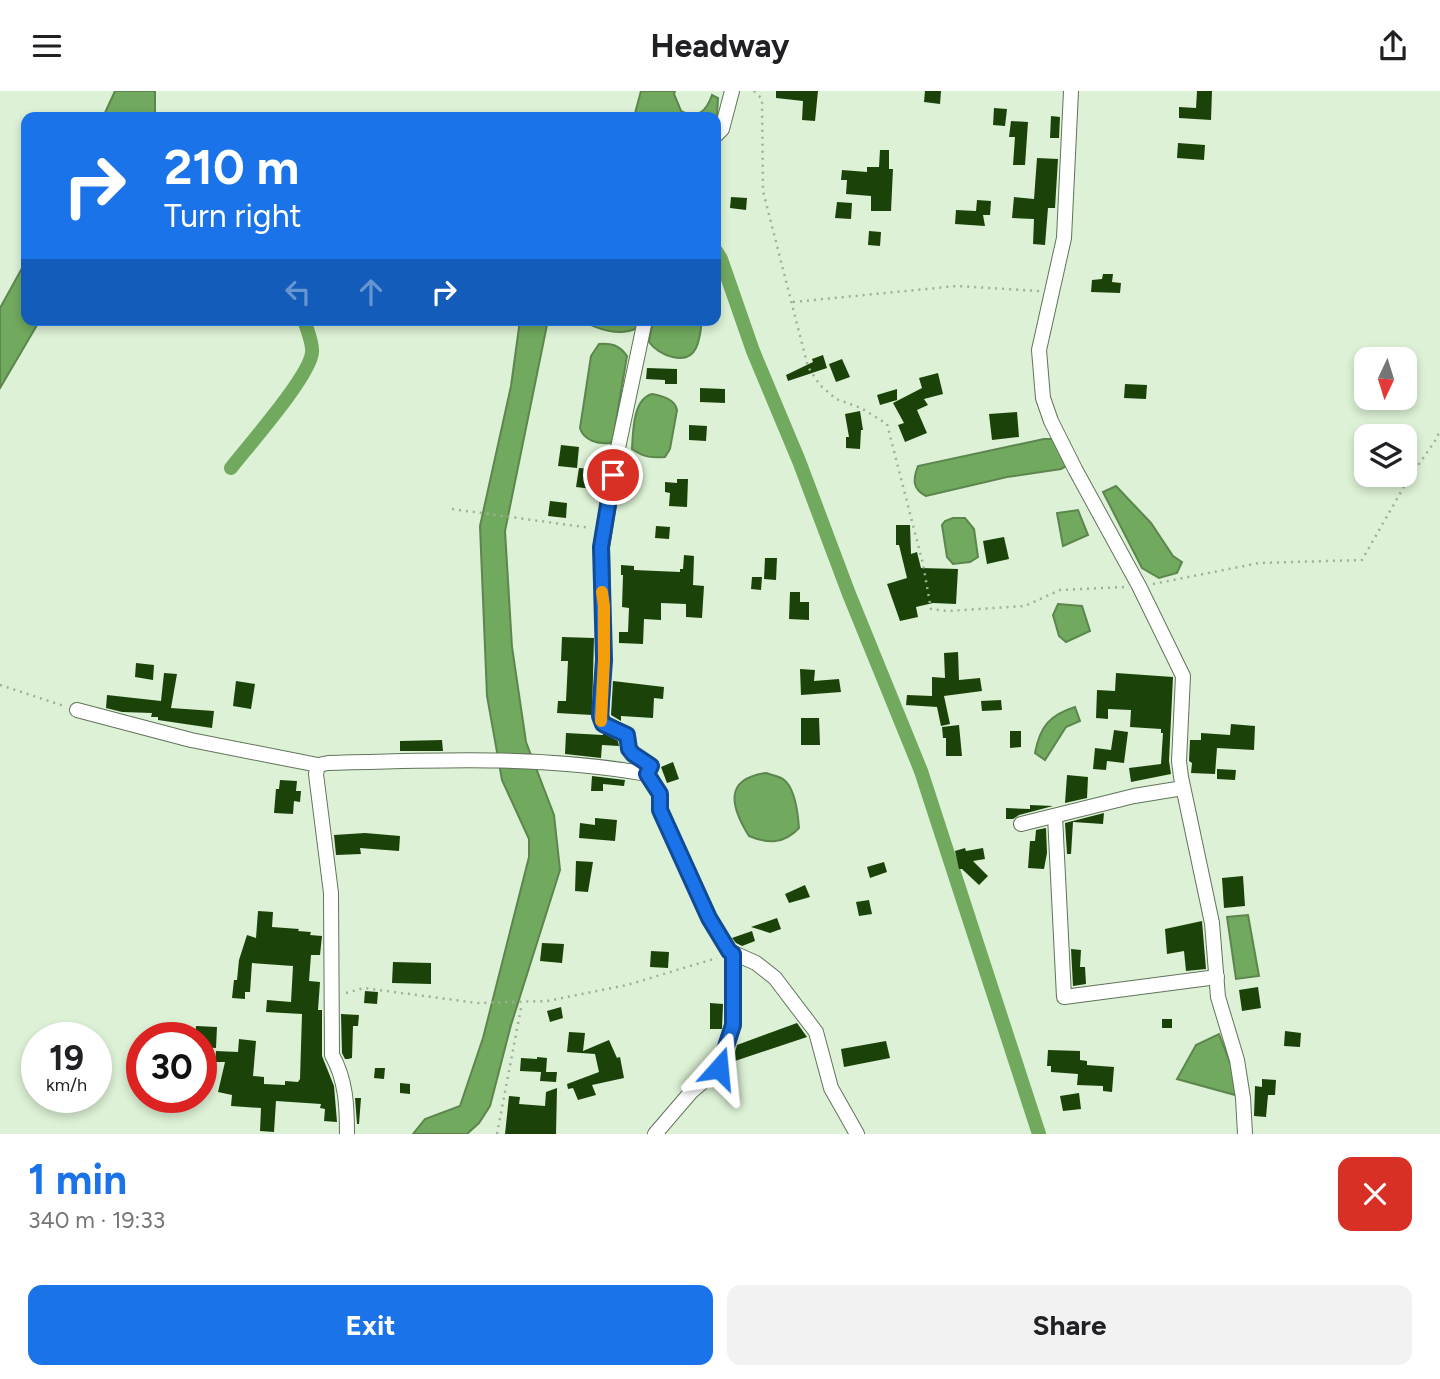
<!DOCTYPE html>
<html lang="en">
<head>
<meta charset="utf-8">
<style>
  :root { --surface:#fff; --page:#f2f2f2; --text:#202124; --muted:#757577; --accent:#1a73e8 }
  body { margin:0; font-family:Figtree,sans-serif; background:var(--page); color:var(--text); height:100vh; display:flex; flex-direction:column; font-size:26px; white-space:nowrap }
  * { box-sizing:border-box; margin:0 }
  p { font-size:23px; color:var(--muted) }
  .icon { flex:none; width:38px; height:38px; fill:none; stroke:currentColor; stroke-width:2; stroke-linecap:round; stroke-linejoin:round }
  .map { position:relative; height:1043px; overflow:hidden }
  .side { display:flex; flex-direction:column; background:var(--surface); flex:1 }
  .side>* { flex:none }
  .hud { position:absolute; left:21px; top:21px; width:700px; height:214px; border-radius:14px; box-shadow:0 4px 10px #0003; background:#1a73e8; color:#fff; overflow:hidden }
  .needle { width:46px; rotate:184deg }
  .fabs { position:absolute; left:1354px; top:256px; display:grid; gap:14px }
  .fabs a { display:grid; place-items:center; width:63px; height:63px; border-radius:14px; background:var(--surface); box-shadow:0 4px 10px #0003; font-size:35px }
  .speed { position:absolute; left:21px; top:931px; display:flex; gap:14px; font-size:35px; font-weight:700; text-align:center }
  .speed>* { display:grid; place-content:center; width:91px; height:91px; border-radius:50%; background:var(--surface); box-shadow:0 4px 10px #0003; line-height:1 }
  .speed small { font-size:18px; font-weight:400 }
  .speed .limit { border:10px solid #d22; background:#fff; color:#111 }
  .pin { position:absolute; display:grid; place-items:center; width:60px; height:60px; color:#fff; margin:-30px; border:4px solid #fff; border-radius:50%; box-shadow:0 2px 7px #0007 }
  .me { position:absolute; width:77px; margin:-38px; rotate:18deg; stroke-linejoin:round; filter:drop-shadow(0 0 5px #0008) }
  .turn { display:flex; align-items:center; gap:24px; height:147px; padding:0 28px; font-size:32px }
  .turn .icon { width:91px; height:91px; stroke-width:2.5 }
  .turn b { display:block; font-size:49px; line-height:60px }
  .lanes { display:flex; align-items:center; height:66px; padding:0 28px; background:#0003; justify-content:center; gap:35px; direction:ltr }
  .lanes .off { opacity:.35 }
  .round { display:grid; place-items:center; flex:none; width:74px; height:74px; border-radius:14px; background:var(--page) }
  .headline { display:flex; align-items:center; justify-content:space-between; height:119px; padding:0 28px }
  h1 { font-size:42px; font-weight:700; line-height:52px; color:var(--accent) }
  .button { display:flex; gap:14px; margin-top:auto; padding:14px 28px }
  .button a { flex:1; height:80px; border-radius:14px; background:var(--accent); color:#fff; font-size:28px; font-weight:700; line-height:80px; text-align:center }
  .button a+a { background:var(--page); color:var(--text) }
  header { display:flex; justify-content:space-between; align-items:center; height:91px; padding:0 28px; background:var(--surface); font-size:32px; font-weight:700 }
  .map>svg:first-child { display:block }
  .water { fill:#71a95e; stroke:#5c864e; stroke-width:2 }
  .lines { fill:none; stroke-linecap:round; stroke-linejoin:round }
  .canal { stroke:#71a95e; stroke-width:14 }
  .building { fill:#1b4309 }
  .minor-casing { stroke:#61745b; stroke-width:16 }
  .path { stroke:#9fb09a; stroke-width:2.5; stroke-dasharray:2 5; stroke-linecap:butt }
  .minor { stroke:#fff; stroke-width:14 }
  .route-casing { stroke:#114b97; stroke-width:18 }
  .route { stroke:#1a73e8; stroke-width:12 }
  .slow { stroke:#f59e0b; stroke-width:12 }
</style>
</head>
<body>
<header><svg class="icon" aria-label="menu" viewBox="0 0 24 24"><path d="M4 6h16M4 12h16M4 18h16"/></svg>Headway<svg class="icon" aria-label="share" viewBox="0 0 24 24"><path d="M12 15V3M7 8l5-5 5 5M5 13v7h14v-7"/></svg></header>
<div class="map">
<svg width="1440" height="1043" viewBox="0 0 1440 1043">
  <rect width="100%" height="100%" fill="#dcf1d5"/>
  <g class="water">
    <path d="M115,0h40v22l-3,4h-49z"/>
    <path d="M641,0h34l-1,3 7,17c17,9 26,-1 31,-16l6,3 -1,18 -83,1z"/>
    <path d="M26,170v59h14l-40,68v-80z"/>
    <path d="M520,229h28l-43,211 7,116 14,95 28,73 6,55 -49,155 -21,81 -11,17 -12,11h-54l12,-15 35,-13 23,-68 46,-181v-18l-27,-59 -15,-84 -7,-170 31,-140z"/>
    <path d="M581,229h59l-3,8c-17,9 -41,1 -56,-8z"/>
    <path d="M653,229h49c-1,9 -2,20 -6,28 -9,19 -38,7 -47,-6z"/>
    <path d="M599,253c13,-1 20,1 28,12l-14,83 -3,4c-12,1 -26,-2 -30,-15l11,-72z"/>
    <path d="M652,303c10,2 23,5 25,16l-7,39 -5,8c-14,1 -22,0 -33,-8 1,-18 1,-50 20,-55z"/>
    <path d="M1044,348h9l13,27 -5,3 -54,8 -81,19c-14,-7 -13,-17 -8,-30z"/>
    <path d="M1116,395l35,37 22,33 9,6 -5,11 -18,5 -17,-10 -39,-76z"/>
    <path d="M1078,419l10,25 -25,11 -6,-33z"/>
    <path d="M953,427h12l9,11 4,28 -8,5 -17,2 -6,-7 -5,-32 3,-4z"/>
    <path d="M1058,513l24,2 8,25 -24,11 -7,-6 -6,-21z"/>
    <path d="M1075,616l5,14 -14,6 -21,33 -10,-7c5,-27 15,-38 40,-46z"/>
    <path d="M766,682c5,2 12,3 17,6 12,8 15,35 16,49 -15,16 -31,16 -50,8 -18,-29 -26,-57 17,-63z"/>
    <path d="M1248,824l11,61 -23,3 -9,-62z"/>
    <path d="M1219,943l20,52 -4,9 -58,-16 19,-34z"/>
  </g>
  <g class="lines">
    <g class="canal">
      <path d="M716,160l5,8 32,92 46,110 50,133 72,177 118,363"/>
      <path d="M231,377c17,-22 80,-93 81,-116 1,-9 -5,-23 -8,-32"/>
    </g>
  </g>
  <g class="building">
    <path d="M776,0h42l-3,30 -13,-1 1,-19 -27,-3z"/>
    <path d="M925,0h16l-1,13 -16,-2z"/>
    <path d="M1197,0h15l-1,29 -32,-2v-11l17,1z"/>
    <path d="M994,17l13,1 -2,17 -12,-1z"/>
    <path d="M1051,25l9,1 -1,21h-9z"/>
    <path d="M1011,30l17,1 -3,43h-12l2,-28h-6z"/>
    <path d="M1178,52l27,2 -1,15 -27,-2z"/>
    <path d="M880,59h9v19h4l-2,42h-20v-15l-25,-2 1,-14h-6l1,-10 25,2v-5h12z"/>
    <path d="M1037,67l21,1 -3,49h-7l-3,37 -12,-1 1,-25 -22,-1 2,-21 20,2z"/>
    <path d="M731,106l16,1 -1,12 -16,-2z"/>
    <path d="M977,109l14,1 -1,14h-7l2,11 -30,-2 1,-14 20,1z"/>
    <path d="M837,111l15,1 -1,16 -16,-1z"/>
    <path d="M869,140l12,1 -1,14 -12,-1z"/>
    <path d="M1103,183h10l-1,8 9,1 -1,10 -29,-1 1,-12 10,-1z"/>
    <path d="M823,264l4,13 -39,13 -2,-6 27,-13 -1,-3z"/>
    <path d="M842,268l8,18 -14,5 -7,-18z"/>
    <path d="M647,277l30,1v15h-12v-4l-19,-1z"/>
    <path d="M938,282l5,21 -19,5 4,6 -11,5 10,23 -22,9 -7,-17 6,-2 -11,-20 29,-15 -3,-10z"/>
    <path d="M1125,293l22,1 -1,14 -22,-1z"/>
    <path d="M700,297l25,1v14l-25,-1z"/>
    <path d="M897,298v11l-17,5 -3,-10z"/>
    <path d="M860,320l3,19h-2l-1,19 -14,-1v-11h3l-4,-23z"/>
    <path d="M1017,321l2,25 -27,3 -3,-26z"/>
    <path d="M689,334l18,1 -1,15 -17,-1z"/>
    <path d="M561,354l18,2 -2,21 -19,-2z"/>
    <path d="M579,377l26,2 -4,20 -25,-3z"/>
    <path d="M677,388h11l-1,28 -18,-1 1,-13 -5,-1v-10l12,1z"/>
    <path d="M550,410l17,2 -1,15 -18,-2z"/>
    <path d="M896,434h14l1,29 6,-2 4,16 37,1 -2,35 -23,-1 -17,4 2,10 -18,4 -13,-37 20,-6 -8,-33h-3z"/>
    <path d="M656,435l14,1 -1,12 -14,-1z"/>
    <path d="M1004,446l5,22 -22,5 -4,-23z"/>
    <path d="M684,464l10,1 -1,29 11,1 -2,32 -16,-1v-13l-25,-1v17l-17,-1 -1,25 -24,-1v-11h9l1,-24 -7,-1 1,-32h-2v-10l13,1v4l46,2v-3h3z"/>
    <path d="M765,467h12l-1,22 -12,-1z"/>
    <path d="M752,486h10l-1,13 -10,-1z"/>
    <path d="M790,501h10v10h9v18l-20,-1z"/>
    <path d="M562,546l32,1 -2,77 -35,-2 1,-12h8l2,-40h-7z"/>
    <path d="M958,561l1,28 21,-2 2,13 -38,5 6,28 -9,2 -4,-19 -31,-2 1,-10 25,1v-19l13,1 -1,-25z"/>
    <path d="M136,572l18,2 -1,15 -18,-3z"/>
    <path d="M800,578l15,1 -1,11 25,-2 2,13 -40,3z"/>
    <path d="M164,582l13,1 -6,34 43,3 -2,17 -54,-8v-3h-7l1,-4 -30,-1 -16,-4 1,-13 54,6z"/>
    <path d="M1116,582l57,4 -4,84 2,13 -40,8 -2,-14 32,-4 2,-31h-2v-4l-31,-2 1,-17 -23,-1v10l-12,-1 1,-28 18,1z"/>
    <path d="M236,590l19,3 -4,25 -18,-3z"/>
    <path d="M613,590l51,6 -1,12 -9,-1 -1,20 -32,-2v5l-10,-6z"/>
    <path d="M1001,609l1,10 -20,1 -1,-10z"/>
    <path d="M801,627h18l1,27h-19z"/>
    <path d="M1231,633l24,2 -1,24 -37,-2 -2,26 -24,-1 1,-10 -3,-2 1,-21h11v-7l29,2z"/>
    <path d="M959,634l3,31h-16v-18h-3l-1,-11z"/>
    <path d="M1114,639l14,2 -4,31 -17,-2 -1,9 -13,-1 2,-21 16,2z"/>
    <path d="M1010,640h11v16l-11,1z"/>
    <path d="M566,642l37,2v-2l15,8 1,5 -17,-1 -1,13 -36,-4z"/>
    <path d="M442,649l1,11h-43v-10z"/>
    <path d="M673,671l6,17 -12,4 -6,-16z"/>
    <path d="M1217,678l19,1 -1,10 -18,-1z"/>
    <path d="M1067,684l21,2 -1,21 -22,5z"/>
    <path d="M592,685l33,4 -1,6 -21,-2v7h-12z"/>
    <path d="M280,689l17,1 -1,10h5l-1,11 -6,-1 -1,13 -19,-1 2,-24h3z"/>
    <path d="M1030,714l23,1 -34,9 -6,4h-7v-11l24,1z"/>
    <path d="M1104,722l-1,11 -30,-2 -2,32h-4l-2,-31z"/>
    <path d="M595,727l22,2 -2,21 -36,-3 1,-15 15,2z"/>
    <path d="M1046,737l1,25 -3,16 -16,-1 2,-27h5l1,-11z"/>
    <path d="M365,742l35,3 -1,15 -39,-3 1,6 -25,1 -2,-20z"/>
    <path d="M965,757l1,3 17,-3 2,11 -12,2 15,15 -9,9 -17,-16h-3l-4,-18z"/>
    <path d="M576,770l17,1 -5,30 -13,-1z"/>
    <path d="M884,771l3,10 -17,6 -3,-11z"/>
    <path d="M1243,785l2,30 -21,2 -2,-30z"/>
    <path d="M805,794l5,12 -21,6 -4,-9z"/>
    <path d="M869,809l3,14 -13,2 -3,-14z"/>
    <path d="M258,820l15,1 -1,15 27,2 -1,2 13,1 -1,3 12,1 -2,19h-9l-2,26 11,1 -2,28h4v46l12,30 3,36 -13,-1 1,-12 -5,-1 1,-4 -45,-3 -2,31 -14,-1 1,-23 -30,-2 1,-11 -14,-3 7,-30h-10l1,-11 22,1 1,-13 17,2 -3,35 11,1v7l21,1v-4l13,1 2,-3 2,-65 -36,-2 1,-12 24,2 2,-36 -41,-3 -2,29h-5v7l-13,-1 2,-18h3l2,-20 8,-25 9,3z"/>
    <path d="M777,827l4,11 -11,4 -19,-6z"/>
    <path d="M1202,830l4,48 -20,2 -2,-20 -17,3 -2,-25z"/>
    <path d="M752,840l3,10 -13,5 -6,-3 -4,-5z"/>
    <path d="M542,852l22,1 -2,19 -22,-2z"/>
    <path d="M1071,858l10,1 -1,17h5l1,17 -13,2z"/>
    <path d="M651,860l18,1 -1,16 -18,-1z"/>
    <path d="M393,871l38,1v21l-39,-1z"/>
    <path d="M1258,896l3,21 -19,3 -3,-21z"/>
    <path d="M365,900l13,1 -1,12 -13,-1z"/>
    <path d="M710,912l13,1 -1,25h-12z"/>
    <path d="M561,916l2,11 -13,4 -3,-11z"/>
    <path d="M341,923l18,1 -1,11h-5l-1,32 -4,1h-3l-3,-6z"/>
    <rect x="1162" y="928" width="10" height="9"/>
    <path d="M797,932l10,14 -75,25 5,-17z"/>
    <path d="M196,935l21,1 -1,21 -15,-1v-9h-6z"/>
    <path d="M1285,940l16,2 -1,14 -16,-1z"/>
    <path d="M569,941l16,1 -2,18 26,-11 8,18 3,-1 4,21 -32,7 4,10 -18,5 -5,-12 -5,1 -1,-5 32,-12 -4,-18 -28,-2z"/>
    <path d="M886,950l4,17 -46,9 -3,-18z"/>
    <path d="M1048,959l32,1v9l7,1v4l27,2 -2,25 -9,-1v-5l-26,-1 1,-11 -27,-2v-6h-4z"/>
    <path d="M537,966l10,1 -1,14h11l-1,10 -16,-1 1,-9 -21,-1 1,-13 16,1z"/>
    <path d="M375,977h10l-1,11 -10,-1z"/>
    <path d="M1262,988l14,1 -1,15h-7l-2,22 -12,-1 1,-30 7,1z"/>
    <path d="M400,992l10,1v10l-10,-1z"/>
    <path d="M557,997l-1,46h-51l4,-38 11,1 -1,7 26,2 1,-14z"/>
    <path d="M1079,1002l2,16 -18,2 -3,-15z"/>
    <path d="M355,1007h6l-2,26h-2z"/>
  </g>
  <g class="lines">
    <defs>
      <g id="minor">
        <path d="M1071,0l-7,147 -25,112 4,48 8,23 24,48 64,117 44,90 -4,85 2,16 31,146 6,74 19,63 6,38 2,36"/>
        <path d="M716,44l6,-6 10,-38"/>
        <path d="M645,229l-27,128 -16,99 2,113 -3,61 26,14 2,14 4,5 18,12 -4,8 13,20v16l49,107 20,34 27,12 19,15 41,54 15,56 26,46"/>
        <path d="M77,619l114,30 127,25"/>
        <path d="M1055,725l9,181 153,-20"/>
        <path d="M1021,733l113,-28 49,-8"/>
        <path d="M347,1043c0,-28 -1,-54 -15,-79l-1,-162 -15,-119 2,-9 10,-2c106,-3 214,-8 319,11"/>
        <path d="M655,1043l36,-42 28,-24 14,-43v-71"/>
      </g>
    </defs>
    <use href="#minor" class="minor-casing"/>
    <g class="path">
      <path d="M754,0l8,8 1,92 45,176 12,18 16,14 25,9 26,16 36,140 8,45 17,2 77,-5 35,-16 65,-3"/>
      <path d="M793,211l164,-16 82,5"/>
      <path d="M452,418l139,19"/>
      <path d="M1153,493l106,-21 103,-3 44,-77 31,-45 3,-9"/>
      <path d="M0,594l64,21"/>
      <path d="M346,902l18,-5 113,15 70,-2 80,-16 90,-27"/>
      <path d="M497,1043l25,-131"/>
    </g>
    <use href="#minor" class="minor"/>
  </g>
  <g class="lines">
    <defs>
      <path id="route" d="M613,384l-12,72 3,113 -4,56 3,8 24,11 2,14 4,5 18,12 -4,8 13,20v16l49,108 20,33 4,3v71l-14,43"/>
    </defs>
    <use href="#route" class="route-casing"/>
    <use href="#route" class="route"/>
    <path class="slow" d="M601,630l3,-61v-54l-2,-14"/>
  </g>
</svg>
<div class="fabs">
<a><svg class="needle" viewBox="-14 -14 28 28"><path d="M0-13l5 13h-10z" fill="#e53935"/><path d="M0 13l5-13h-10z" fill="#757577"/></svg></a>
<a><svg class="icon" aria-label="layers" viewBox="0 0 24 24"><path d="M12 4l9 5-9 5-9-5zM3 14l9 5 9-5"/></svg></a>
</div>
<div class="speed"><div>19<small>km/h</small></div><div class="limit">30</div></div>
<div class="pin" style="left:613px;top:384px;background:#d93025"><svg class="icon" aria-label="arrive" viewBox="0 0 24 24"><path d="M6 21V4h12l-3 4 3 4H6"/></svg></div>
<svg class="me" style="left:719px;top:977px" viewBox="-20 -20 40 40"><path d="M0-17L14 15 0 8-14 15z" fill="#1a73e8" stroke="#fff" stroke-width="4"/></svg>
<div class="hud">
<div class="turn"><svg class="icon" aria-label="right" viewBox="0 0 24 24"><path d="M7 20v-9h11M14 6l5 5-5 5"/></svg><div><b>210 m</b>Turn right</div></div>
<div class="lanes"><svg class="icon off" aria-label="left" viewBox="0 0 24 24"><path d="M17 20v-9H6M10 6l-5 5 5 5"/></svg><svg class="icon off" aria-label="ahead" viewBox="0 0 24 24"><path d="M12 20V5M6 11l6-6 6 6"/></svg><svg class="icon" aria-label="right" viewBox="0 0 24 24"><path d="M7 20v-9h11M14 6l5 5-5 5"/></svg></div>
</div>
</div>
<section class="side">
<div class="headline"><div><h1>1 min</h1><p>340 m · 19:33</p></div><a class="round" style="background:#d93025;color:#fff"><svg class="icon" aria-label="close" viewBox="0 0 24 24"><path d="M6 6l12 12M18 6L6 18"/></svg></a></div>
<div class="button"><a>Exit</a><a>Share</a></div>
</section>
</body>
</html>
